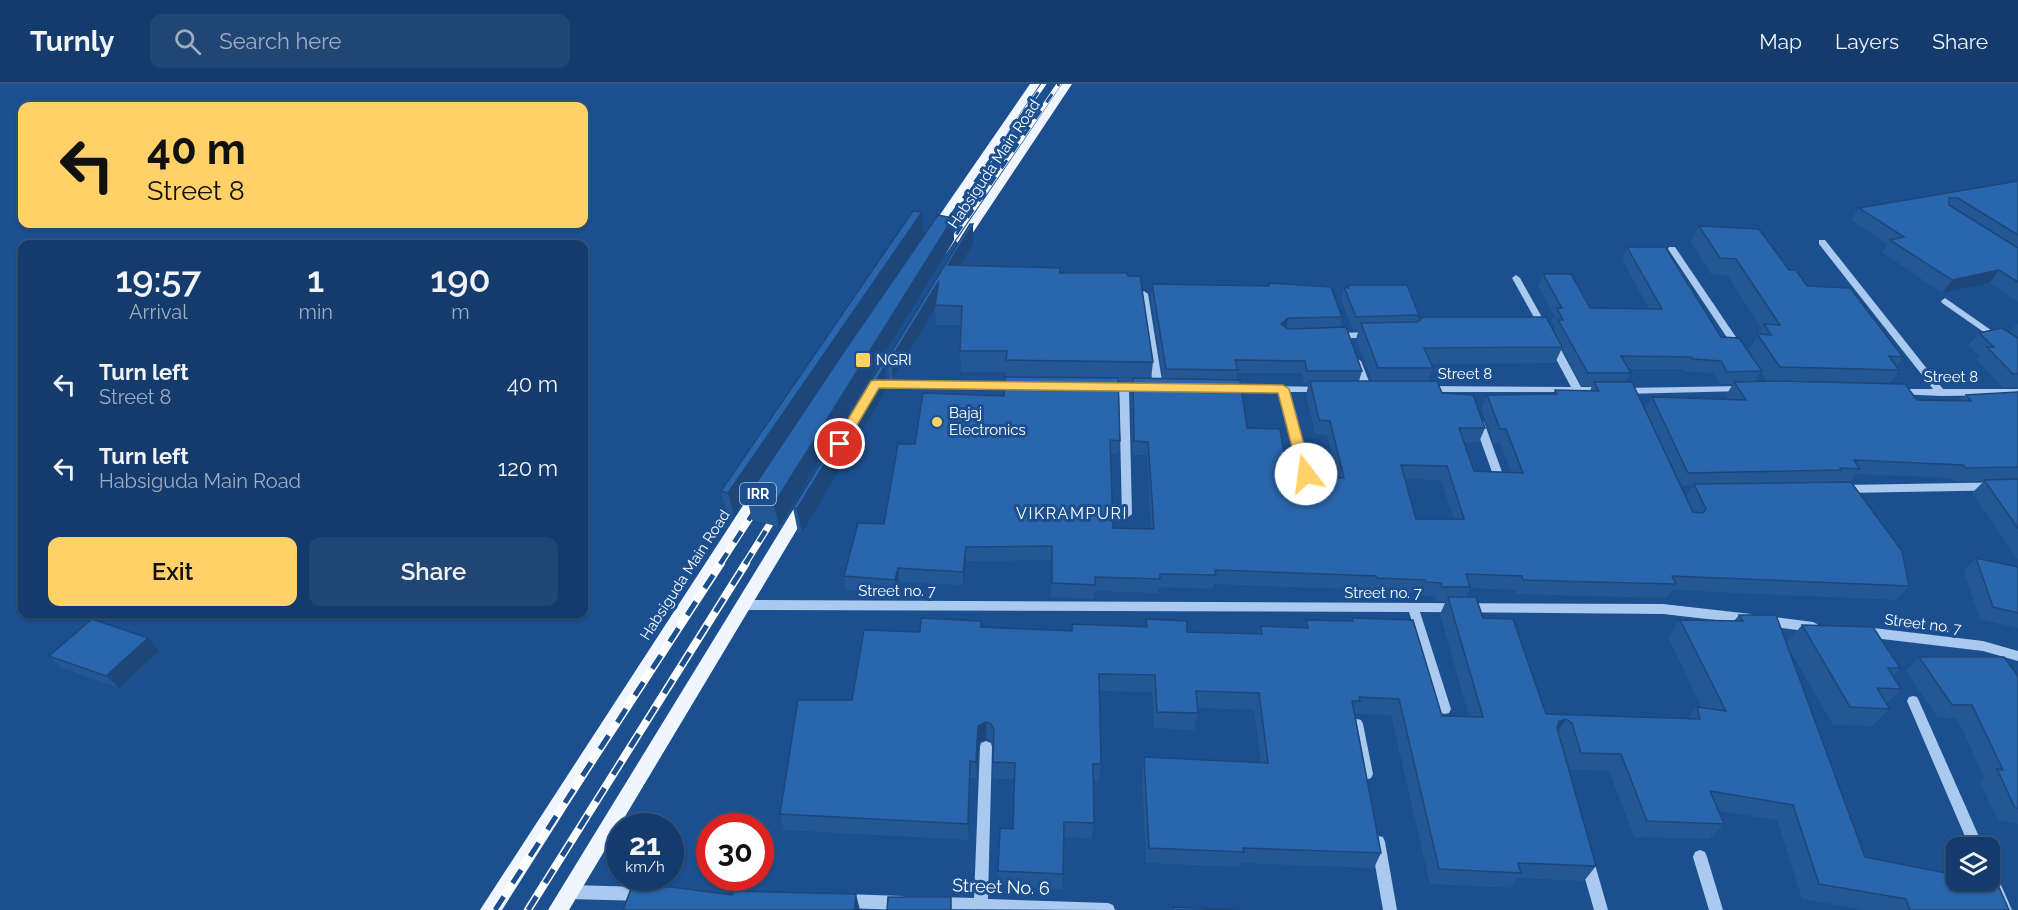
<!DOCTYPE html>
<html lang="en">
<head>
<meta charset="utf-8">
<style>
  :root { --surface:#143b6b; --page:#214673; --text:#f1f3f6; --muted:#9dadc1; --line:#33557e; --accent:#ffd166 }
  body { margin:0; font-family:Raleway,sans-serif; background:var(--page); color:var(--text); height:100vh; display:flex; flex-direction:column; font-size:22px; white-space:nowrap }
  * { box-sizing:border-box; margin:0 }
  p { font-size:20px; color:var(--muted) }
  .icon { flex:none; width:33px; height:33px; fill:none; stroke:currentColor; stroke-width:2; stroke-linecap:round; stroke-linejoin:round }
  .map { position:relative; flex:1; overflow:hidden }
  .sheet { position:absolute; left:18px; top:156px; width:570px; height:378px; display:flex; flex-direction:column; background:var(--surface); border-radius:12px; box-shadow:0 2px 4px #0004,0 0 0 2px var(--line) }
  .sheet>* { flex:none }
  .guide { position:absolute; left:18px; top:18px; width:570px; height:126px; border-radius:12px; box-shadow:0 2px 4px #0004,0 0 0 2px var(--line); background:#ffd166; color:#111; overflow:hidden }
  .controls { position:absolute; left:1946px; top:753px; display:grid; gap:12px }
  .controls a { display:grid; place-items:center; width:54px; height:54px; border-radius:12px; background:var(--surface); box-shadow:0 2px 4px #0004,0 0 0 2px var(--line); font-size:30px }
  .speed { position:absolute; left:606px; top:729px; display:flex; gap:12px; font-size:30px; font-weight:700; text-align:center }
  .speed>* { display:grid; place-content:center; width:78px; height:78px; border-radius:50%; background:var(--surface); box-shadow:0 2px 4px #0004,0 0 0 2px var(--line); line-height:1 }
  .speed small { font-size:15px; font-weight:400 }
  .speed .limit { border:9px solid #d22; background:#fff; color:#111 }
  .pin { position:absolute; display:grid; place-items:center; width:51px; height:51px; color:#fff; margin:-26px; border:3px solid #fff; border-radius:50%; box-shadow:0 2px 6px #0007 }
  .me { position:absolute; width:66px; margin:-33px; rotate:345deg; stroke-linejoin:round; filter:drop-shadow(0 0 4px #0008) }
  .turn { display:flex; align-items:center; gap:21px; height:126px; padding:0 30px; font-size:27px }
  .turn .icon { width:78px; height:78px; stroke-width:2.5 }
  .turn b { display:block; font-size:42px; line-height:51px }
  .eta { display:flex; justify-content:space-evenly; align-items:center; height:102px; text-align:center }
  .eta b { font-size:36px; font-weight:600; line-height:42px }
  .primary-button { display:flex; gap:12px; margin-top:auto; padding:12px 30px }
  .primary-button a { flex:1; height:69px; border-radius:12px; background:var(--accent); color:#111; font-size:24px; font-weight:600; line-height:69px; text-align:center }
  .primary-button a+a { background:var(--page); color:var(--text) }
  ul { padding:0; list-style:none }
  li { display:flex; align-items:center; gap:18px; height:84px; padding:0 30px }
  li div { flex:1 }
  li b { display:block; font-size:22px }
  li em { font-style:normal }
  header { display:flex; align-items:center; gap:36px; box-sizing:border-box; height:84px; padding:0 30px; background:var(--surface); border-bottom:2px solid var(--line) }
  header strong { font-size:28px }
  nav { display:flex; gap:33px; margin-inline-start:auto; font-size:21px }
  .search { width:420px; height:54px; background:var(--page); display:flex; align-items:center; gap:15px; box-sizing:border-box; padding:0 21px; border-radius:12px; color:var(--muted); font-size:22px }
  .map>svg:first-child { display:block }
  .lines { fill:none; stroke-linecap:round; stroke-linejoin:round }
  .minor { fill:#a9c9ee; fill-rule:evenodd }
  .major { fill:#f0f6ff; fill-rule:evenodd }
  .rail-far2-casing { stroke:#fff; stroke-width:4.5 }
  .rail-far1-casing { stroke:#fff; stroke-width:7 }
  .rail-casing { stroke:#fff; stroke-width:8 }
  .rail-far2 { stroke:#1b4f8f; stroke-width:3; stroke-dasharray:10; stroke-linecap:butt }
  .rail-far1 { stroke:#1b4f8f; stroke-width:4.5; stroke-dasharray:13; stroke-linecap:butt }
  .rail { stroke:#1b4f8f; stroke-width:5; stroke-dasharray:16; stroke-linecap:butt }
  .wall { fill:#245895; fill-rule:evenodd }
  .shaded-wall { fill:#1d4779 }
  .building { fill:#2a66ad; stroke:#1d4779; stroke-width:1.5; fill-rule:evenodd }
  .route { fill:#ffd166; stroke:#a68842; stroke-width:1.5 }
  .poi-dot { fill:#ffd166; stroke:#1b4f8f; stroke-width:2 }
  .labels { text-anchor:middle; stroke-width:6; stroke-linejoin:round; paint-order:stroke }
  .shield { fill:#1b4f8f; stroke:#bbcadd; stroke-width:1.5 }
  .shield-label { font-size:14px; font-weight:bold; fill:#fff }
  .street-label { font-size:15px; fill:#fff; stroke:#1b4f8f }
  .poi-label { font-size:15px; fill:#fff; stroke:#1b4f8f; text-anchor:start }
  .neighbourhood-label { font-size:16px; letter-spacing:1.5px; fill:#fff; stroke:#1b4f8f }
  .near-street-label { font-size:18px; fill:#fff; stroke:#1b4f8f }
</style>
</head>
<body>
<header>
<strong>Turnly</strong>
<div class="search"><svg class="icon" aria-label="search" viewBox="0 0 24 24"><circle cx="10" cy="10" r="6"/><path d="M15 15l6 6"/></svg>Search here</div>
<nav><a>Map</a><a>Layers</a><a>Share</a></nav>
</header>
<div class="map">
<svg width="2018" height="826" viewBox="0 0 2018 826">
  <rect width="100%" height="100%" fill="#1b4f8f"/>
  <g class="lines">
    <g class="minor">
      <path d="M1819,156h6l118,149h75v6l-77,1 -45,-2 -2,-2 5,-3h34l-114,-145z"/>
      <path d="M1669,163h6l69,102 -2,2h-6l-68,-102z"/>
      <path d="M1516,191l4,3 28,50 -1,2 -3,1 -4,-3 -28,-50z"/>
      <path d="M1144,207l4,3 15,93 -5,3 -5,-3 -13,-93z"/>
      <path d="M1945,214l73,51v7l-76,-53 -1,-2z"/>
      <path d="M1371,248l5,3 -2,2 -38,2 -5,-3 5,-3z"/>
      <path d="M1553,257l5,3 23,43h23l5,3 -2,2h-179l-5,-3 5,-3 143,1 -23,-43z"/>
      <path d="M1356,274l5,3 11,28 -2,2 -3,1 -5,-3 -11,-28z"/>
      <path d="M876,297l143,1 5,3 -5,3 -146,-2 -2,-2z"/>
      <path d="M1104,299h41l5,3 -5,3h-16l3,125 -5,4 -5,-4 -3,-125 -18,-1 -2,-2z"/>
      <path d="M1227,301l98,2 2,2 -5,3h-33l22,82 -1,3h-8l-1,-3 -22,-82 -55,-2 -2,-2z"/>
      <path d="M1742,302l5,3 -2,2 -122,3 -5,-3 5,-3z"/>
      <path d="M1479,335l5,3 18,50 -1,3 -4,1 -5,-4 -18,-50z"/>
      <path d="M2018,398v8l-174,3 -5,-4 5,-4z"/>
      <path d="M744,516l919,4 88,10 4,2 2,3 -2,3 -4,2 -88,-10 -243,-2 31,97 -2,4 -4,1 -4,-1 -2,-4 -30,-97 -665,-2 -4,-2 -2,-3 2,-3z"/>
      <path d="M1766,532l47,6 4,2 2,3 -2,3 -4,2 -47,-6 -4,-2 -2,-3 2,-3z"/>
      <path d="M1865,543l118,14 35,10v10l-35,-10 -118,-14 -4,-2 -2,-3 2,-3z"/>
      <path d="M1913,612l4,1 2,4 65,147h-14l-63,-147 2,-4z"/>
      <path d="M1357,635l4,1 2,4 10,50 -2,4 -5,2 -5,-2 -2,-4 -8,-50 2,-4z"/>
      <path d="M986,657l5,2 1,4 -4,152 120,4 5,2 2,5 -182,-1 -2,-5 2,-5 5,-2 36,1 6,-151 1,-4z"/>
      <path d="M1378,752l5,1 2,5 12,68h-14l-12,-68 2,-5z"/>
      <path d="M1700,766l5,2 2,5 16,53h-14l-16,-53 2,-5z"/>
      <path d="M1587,770l5,2 2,5 14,49h-14l-14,-49 2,-5z"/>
      <path d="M1989,783l5,2 18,41h-14l-13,-30h4z"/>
      <path d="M569,801l75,2 5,2 2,5 -2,5 -5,2 -75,-2 -5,-2 -2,-5 2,-5z"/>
      <path d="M845,810l57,2 5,2 2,5 -2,5 -5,2 -57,-2 -5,-2 -2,-5 2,-5z"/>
    </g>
    <g class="major">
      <path d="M1030,0h10l-102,150h-8l-2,-2z"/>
      <path d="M1062,0h10l-106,159h-8l-2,-2z"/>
      <path d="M760,402l7,5 -2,4 -263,415h-22l275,-423z"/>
      <path d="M806,412l5,1 3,4 -245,409h-21l253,-413z"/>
    </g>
    <defs>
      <g id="rail-far2">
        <path d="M940,147l104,-147"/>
        <path d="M945,167l114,-167"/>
      </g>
      <g id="rail-far1">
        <path d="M720,480l41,-63"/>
        <path d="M745,480l33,-53"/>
      </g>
      <g id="rail">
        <path d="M495,826l226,-347"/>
        <path d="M528,826l218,-347"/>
      </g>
    </defs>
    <use href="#rail-far2" class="rail-far2-casing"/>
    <use href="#rail-far1" class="rail-far1-casing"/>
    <use href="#rail" class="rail-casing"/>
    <use href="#rail-far2" class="rail-far2"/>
    <use href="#rail-far1" class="rail-far1"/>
    <use href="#rail" class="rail"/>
  </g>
  <g class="wall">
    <path d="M2018,97v121l-28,-19 -48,10 -60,-41 5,-8 -36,-24 8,-12z"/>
    <path d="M922,128l2,23 -35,52 64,-69 1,22 -175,287 -27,-7 -5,-23 -13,19 -7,-2 -6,-23z"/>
    <path d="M1699,142l90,44 18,16 96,71 -6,9 2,4 -10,14 28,16 43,1 6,-6 50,-2 2,-3v170l-46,-67 12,-12h-29l-4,-3 -95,-4 -6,8 59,104 -13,14 -224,-10 -6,8 -81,-2 -69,-2 -1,-4 -45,-2 -4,9 17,21 63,96 142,4 9,-11 5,1 -34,-71 12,-17 54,1 5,-6 126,242 144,53h-143l-64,-11 -25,-79 -58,-9 5,13 -15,15 -75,-2 -25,-66 -39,-2 -9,-30h-1l36,127 -12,15 -67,-3 -7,10 -80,-4 -39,-169 -36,-1 26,139 -7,15 -134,-5 -1,4 -93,-4 -4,-90 2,-16 117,5 -7,-52 -57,-2 1,5 -4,17 -40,-2 -2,-36 -53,-1 2,73 -2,16h-6l1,43 -2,16 -28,-2 -2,52 -64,-3v-15l15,-42 2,-50h-22l1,-34 -2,-4 -5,-2 -8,3 -2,36h-7l-1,62 -185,-10 -4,-16 72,-114 68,-68 61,-11v6l90,4 74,-4 1,-8 41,13 72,2 2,-8 43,1 2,-7 45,1 1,-3 90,98 27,1 -29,-103 6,-13h-10l-1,-5h-15v-3l-48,-1 -1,-2 -157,-6 -1,5 -54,-2 -1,6 -64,-2v8l-43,-2 1,-37 -86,1 -3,24 -64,-3 -2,11 -51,-3 -2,-14 40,-52 31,-80 89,-48 2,-24h-45l-1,-21 1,-26h-25l-1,-17 -42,71h-4l-2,-20 86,-115 -12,21 99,8 68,3 25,86 -2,17h12l-12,-83 1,-12 116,2 1,-3 73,34 -2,10 22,44 -3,10h13l-16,-42 3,-10 -6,1 -12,-30 3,-13 3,1 1,-3 72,33v2l134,11 1,-3 -4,-7 3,-5 -16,-30 5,-12 47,34 59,1 -27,-50 5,-12 94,90 27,13 14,-21 -35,-54 -16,-1 -20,-32zM1562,264l20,38h10l-2,5 -35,-1 -2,4 -66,1 -6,14 13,34h6l11,29 -37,-1 -10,-29h15l6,-14 -57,-47 5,-13 -2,-4 124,-1zM1628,285h56l1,3 29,1 6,11h13l-7,11 3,5 -77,-3 -7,13 -19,-28 5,-9zM1761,288l6,9h-12zM1237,289h65l2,10h5l-3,11 9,40 12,1 10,43 -49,-2 -41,-48 -11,-48zM1118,297l14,1 -1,10 2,63h14l4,74 -38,-1 -2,-74h7l2,-13zM1405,395l36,1 13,39h-38zM1694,401l-8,12 -6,-11z"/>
    <path d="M2018,240v63h-16l-25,-27 3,-4 -12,-10 11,-13 31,-1 6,-7z"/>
    <path d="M885,282l2,23 -85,144 -4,-1 -5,-24z"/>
    <path d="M1976,474l42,9v61l-38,-9 -16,-48z"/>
    <path d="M1802,541l98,43 -7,8 8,13 -15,15 4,5 -18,17 -39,-1 -47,-82z"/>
    <path d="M159,567l-40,37 -57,-20 -13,-12z"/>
    <path d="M1919,573l99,19v148l-20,-4 -18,-38 5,-3 -28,-61h-19l-32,-47z"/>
  </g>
  <g class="shaded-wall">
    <path d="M922,128l2,23 -190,281 -6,-23z"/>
    <path d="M953,134l1,22 -175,287 -5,-23z"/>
    <path d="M973,140v20l-24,41 -1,-20z"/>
    <path d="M1999,186l-9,13 -48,10 10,-13z"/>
    <path d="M939,197l-4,27 -42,71 -2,-20z"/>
    <path d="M1288,234l-3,13 -4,-7z"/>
    <path d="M885,282l2,23 -85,144 -5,-24z"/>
    <path d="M966,463v14l-3,24v-13z"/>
    <path d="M898,484l1,14 -2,11 -2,-13z"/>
    <path d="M148,554l11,13 -40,37 -13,-12z"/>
    <path d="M1566,635l-11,17 4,-15z"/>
    <path d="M986,638l1,17 -8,3 -2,36 -1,-16 2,-36z"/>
    <path d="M970,677v17l-1,62 -1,-16z"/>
    <path d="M856,810l4,16h-6z"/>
  </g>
  <g class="building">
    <path d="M2018,97v54l-60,-37h-9v7l69,43v34l-19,-12 -47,10 -62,-40 14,-3 -45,-29z"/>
    <path d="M913,127l9,1 -194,281 -7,-2z"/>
    <path d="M938,131l15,3 -179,286 -27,-7 96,-144z"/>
    <path d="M970,140h3l-25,41 112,3v5h67l1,3h12l13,86 -147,-2 1,-9h-47l2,-45 -27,-1 4,-24 -48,78h-4z"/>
    <path d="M1699,142l60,3 30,41h7l11,16 43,2 53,69 -14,-1 10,14 -119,-3 -23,-33 14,1 -7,-11 16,1 -44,-66 -16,-1z"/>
    <path d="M1627,163h38l56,90 18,1 23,33 -35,1 -6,-11 -28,-2 -2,-2 -70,-1 10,17h-43l-30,-53h5l-6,-12h5l-19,-34h28l19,34 72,1z"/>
    <path d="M1269,199l62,4 11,30 -54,1 -7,6 7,5 58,-2 16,44h-55l-2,-10h-7l-63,-1 3,10 -72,-1 -14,-85 117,2z"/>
    <path d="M1348,201h59l13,33 -4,-3 -60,2 -12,-30 5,1z"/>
    <path d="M1424,233h122l16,30 -138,1 9,20h-55l-17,-45 56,-1z"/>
    <path d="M2002,244l16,10v36h-5l-26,-27h7l-15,-14z"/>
    <path d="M880,282h5l-88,143 -4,-1z"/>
    <path d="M1005,293l113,1 2,63 -10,-1 3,88 41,1 -6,-87 -14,-1 -1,-63 107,2 7,48 33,1 8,47 56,2 -14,-57 -11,-1 -9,-39h127l5,12 31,2 12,33h-26l15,43 49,2 -17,-44h-6l-13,-34 70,-1 -2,-4 44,1 -5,-9h38l61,130 10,1 3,-4 -12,-25 157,-2 51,69 7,35 -237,-10 4,8 -82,-2 -71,-2 -1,-4 -56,-2 4,13h-28l-1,-4 -15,-1 -1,-2 -48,-2 -1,-2 -161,-6 1,5 -56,-1v5l-65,-2v8l-43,-2v-37l-86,1 -3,25 -65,-4 -3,12 -51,-4 14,-53 26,1 14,-80h17l8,-51 81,3zM1401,381l46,1 17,53h-48z"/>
    <path d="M1773,297l132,3 12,16 54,1 -5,-6 52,-3v75l-52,1 -3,-3 -109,-5 6,9 -20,-1 1,2 -153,3 -36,-76 94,3 -12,-18z"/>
    <path d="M2018,395v49l-34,-48z"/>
    <path d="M1976,474l42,9v46l-25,-6z"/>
    <path d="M1448,513h28l7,21 30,1 33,95 154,5 -3,-12 29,4 -46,-91 63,1 -4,-6h37l89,242 91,18v5h30l11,3 12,27h-99l-4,-11 -87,-15 -26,-79 -83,-14 14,33 -77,-3 -26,-67 -40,-1 -9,-30 -6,-4 -7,2 -2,7 39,138 -78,-3 3,10 -82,-4 -40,-170 -40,-2 1,4h-8l29,152 -138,-5 1,4 -95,-4 -5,-91 124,6 -9,-70 -63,-2 2,22 -41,-1 -2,-37 -56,-1 2,90h-8l1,59 -30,-1 -1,52 -65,-3 2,-43 13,1 2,-66 -22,-1 1,-32 -3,-6 -5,-2 -8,4 -2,36 -6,-1 -2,63 -188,-10 18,-114h54l12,-70 56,2 1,-14 60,3v6l91,4v-7l75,3 -1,-8 41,2v11l75,2 -1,-8 47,2 -2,-8 47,1 -1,-3 61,2 29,96 41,1z"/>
    <path d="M92,535l56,19 -42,38 -57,-20z"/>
    <path d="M1802,541l71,2 27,41h-12l13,21 -24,-1 13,21 -40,-2z"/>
    <path d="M1919,573h85l14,19v132h-3l-18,-39 6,1 -31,-65h-20z"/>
    <path d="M632,802l39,1 61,8 1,-4 123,3 -2,16h-231z"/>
    <path d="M888,813h63v13h-64z"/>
    <path d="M1173,823l68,3h-68z"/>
  </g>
  <path class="route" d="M876,296l407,5 6,4 23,85 -6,4 -7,-4 -21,-81 -399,-5 -35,59h-9l-2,-3 38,-63z"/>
  <g class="poi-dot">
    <rect x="855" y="268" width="16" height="16" rx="3"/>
    <circle cx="937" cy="338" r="6"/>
  </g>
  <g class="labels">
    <rect class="shield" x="740" y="399" width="36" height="22" rx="4.5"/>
    <g class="shield-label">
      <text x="758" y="415">IRR</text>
    </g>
    <g class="street-label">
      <text transform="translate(994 80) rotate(-56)" y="5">Habsiguda Main Road</text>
      <text x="1465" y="295">Street 8</text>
      <text x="1951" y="298">Street 8</text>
      <text transform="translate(685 491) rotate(-57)" y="5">Habsiguda Main Road</text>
      <text x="897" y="512">Street no. 7</text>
      <text x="1383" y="514">Street no. 7</text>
      <text transform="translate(1923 540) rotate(7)" y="5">Street no. 7</text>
    </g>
    <g class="poi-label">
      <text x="876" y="281">NGRI</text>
      <text x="949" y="334">Bajaj<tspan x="949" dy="17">Electronics</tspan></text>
    </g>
    <g class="neighbourhood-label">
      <text x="1072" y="435">VIKRAMPURI</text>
    </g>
    <g class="near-street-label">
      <text transform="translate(1001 803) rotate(2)" y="6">Street No. 6</text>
    </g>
  </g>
</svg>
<div class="controls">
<a><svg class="icon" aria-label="layers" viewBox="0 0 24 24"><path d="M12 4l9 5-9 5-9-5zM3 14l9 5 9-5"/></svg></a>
</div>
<div class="speed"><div>21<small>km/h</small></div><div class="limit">30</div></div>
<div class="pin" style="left:840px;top:360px;background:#d93025"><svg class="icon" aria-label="arrive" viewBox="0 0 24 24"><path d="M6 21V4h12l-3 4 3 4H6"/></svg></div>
<svg class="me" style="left:1306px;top:390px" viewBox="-20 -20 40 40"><circle r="19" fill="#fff"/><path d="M0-13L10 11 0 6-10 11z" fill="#ffd166"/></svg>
<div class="guide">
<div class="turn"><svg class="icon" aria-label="left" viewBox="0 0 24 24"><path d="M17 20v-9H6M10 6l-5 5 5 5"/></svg><div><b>40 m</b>Street 8</div></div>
</div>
<section class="sheet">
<div class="eta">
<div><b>19:57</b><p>Arrival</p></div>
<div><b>1</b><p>min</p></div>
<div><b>190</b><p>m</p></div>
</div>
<ul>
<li><svg class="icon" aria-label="left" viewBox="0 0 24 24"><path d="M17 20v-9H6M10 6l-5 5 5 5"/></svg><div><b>Turn left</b><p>Street 8</p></div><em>40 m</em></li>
<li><svg class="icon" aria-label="left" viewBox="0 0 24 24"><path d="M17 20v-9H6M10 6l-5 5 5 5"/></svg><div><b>Turn left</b><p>Habsiguda Main Road</p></div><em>120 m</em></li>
</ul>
<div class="primary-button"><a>Exit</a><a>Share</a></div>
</section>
</div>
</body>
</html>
